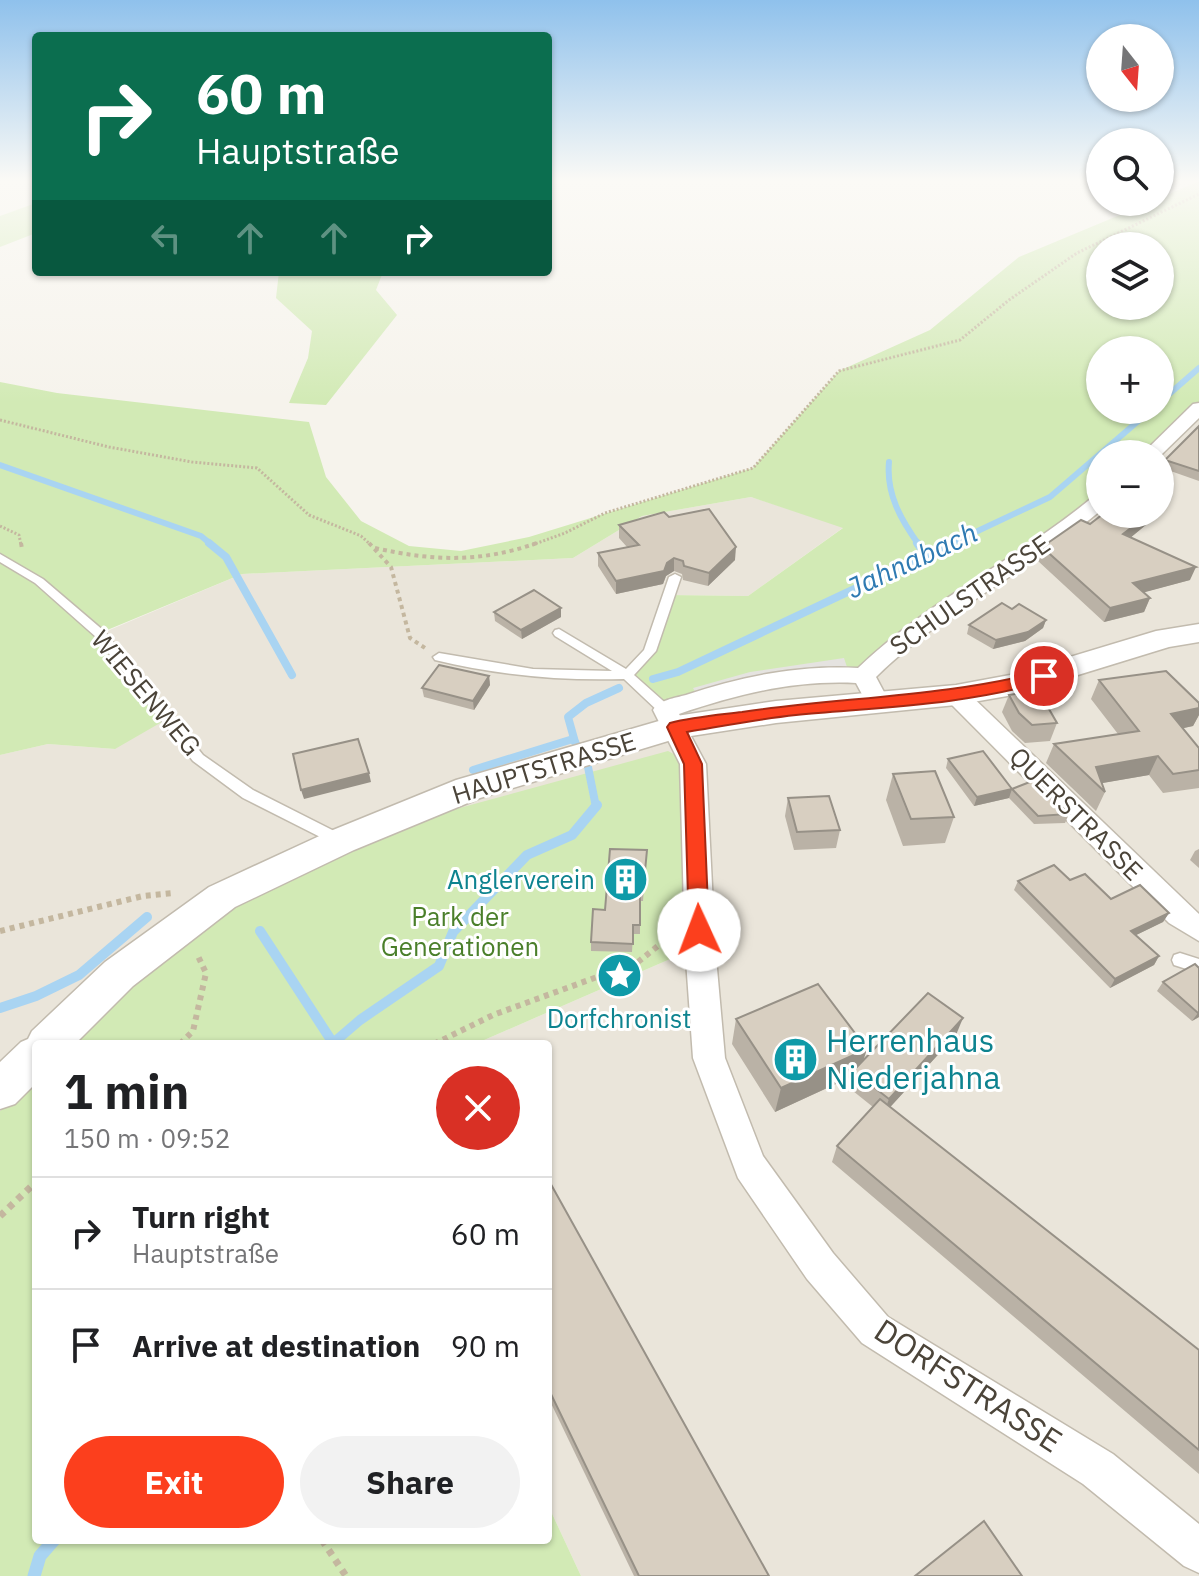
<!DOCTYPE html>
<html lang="en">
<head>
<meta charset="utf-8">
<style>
  :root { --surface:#fff; --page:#f2f2f2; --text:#202124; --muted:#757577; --line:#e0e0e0; --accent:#fc3f1d }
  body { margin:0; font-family:"IBM Plex Sans",sans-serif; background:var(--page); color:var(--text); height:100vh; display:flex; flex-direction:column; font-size:30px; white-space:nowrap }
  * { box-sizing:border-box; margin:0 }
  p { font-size:26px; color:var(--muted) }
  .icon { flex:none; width:44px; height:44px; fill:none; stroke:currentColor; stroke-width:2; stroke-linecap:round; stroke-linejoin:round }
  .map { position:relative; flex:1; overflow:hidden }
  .panel { position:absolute; left:32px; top:1040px; width:520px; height:504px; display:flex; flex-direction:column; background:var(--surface); border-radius:8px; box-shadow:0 2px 6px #0004 }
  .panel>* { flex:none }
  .hud { position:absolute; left:32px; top:32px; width:520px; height:244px; border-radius:8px; box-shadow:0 2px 6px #0004; background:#0b6e4f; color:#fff; overflow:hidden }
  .needle { width:52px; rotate:163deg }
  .buttons { position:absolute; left:1086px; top:24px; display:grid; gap:16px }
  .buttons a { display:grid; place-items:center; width:88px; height:88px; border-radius:50%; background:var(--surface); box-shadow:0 2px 6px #0004; font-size:40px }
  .pin { position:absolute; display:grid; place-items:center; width:68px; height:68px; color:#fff; margin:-34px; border:4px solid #fff; border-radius:50%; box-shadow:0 2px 8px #0007 }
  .me { position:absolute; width:88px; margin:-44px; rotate:358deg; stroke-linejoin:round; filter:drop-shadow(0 0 6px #0008) }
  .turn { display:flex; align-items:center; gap:28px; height:168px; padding:0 32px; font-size:36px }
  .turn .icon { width:104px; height:104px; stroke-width:2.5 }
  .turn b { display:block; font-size:56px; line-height:68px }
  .lanes { display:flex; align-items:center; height:76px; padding:0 32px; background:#0003; justify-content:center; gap:40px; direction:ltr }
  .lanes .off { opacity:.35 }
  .round { display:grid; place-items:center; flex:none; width:84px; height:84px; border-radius:42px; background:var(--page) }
  .head { display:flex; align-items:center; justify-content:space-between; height:136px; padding:0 32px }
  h1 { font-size:48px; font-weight:700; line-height:60px }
  .primary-button { display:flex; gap:16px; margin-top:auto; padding:16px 32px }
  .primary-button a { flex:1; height:92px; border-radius:48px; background:var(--accent); color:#fff; font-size:32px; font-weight:700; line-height:92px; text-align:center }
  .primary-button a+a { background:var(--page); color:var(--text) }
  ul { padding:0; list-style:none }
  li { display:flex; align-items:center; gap:24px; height:112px; padding:0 32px; border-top:2px solid var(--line) }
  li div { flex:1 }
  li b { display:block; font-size:30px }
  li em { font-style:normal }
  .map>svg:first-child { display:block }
  .residential { fill:#eae5da }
  .green { fill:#d2eab5; fill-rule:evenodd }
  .parking { fill:#e5e3e0 }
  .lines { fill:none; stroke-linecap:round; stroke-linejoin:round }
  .stream-far3 { stroke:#a9d4f2; stroke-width:6 }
  .stream-far2 { stroke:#a9d4f2; stroke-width:8 }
  .stream-far1 { stroke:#a9d4f2; stroke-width:10 }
  .stream { stroke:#a9d4f2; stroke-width:13 }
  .service-casing { stroke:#c2bbae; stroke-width:3 }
  .minor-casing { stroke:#c2bbae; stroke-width:3 }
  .tertiary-casing { stroke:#c2bbae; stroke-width:3 }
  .path-far3 { stroke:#c4b79f; stroke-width:3; stroke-dasharray:2 2; stroke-linecap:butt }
  .path-far2 { stroke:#c4b79f; stroke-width:4; stroke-dasharray:4 4; stroke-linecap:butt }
  .path-far1 { stroke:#c4b79f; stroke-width:6; stroke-dasharray:5 5; stroke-linecap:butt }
  .path { stroke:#c4b79f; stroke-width:7; stroke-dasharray:6 6; stroke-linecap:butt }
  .service { fill:#fff; fill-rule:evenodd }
  .minor { fill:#fff; fill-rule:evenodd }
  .tertiary { fill:#fff; fill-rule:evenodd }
  .wall { fill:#bab2a6 }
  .shaded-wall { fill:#979187 }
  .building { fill:#d8cfc1; stroke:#979187; stroke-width:2 }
  .route { fill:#fc3f1d; stroke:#a42913; stroke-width:2 }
  .labels { text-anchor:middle; stroke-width:6; stroke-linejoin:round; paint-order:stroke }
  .street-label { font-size:26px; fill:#4b4439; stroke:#fff }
  .culture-label { font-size:26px; fill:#0d838f; stroke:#fff; text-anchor:end }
  .park-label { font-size:26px; fill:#4a7f2a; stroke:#fff }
  .water-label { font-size:28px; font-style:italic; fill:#2e7ab2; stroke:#fff }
  .near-culture-label { font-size:32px; fill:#0d838f; stroke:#fff; text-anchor:start }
  .near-street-label { font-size:32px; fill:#4b4439; stroke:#fff }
</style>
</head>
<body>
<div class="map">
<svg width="1199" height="1576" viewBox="0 0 1199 1576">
  <rect width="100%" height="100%" fill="#f6f3ec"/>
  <path class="residential" d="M1199,408v1168h-618l-33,-71v-461h-73l209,-91 -648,91 -36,46v-335l48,-11 67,5 -15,-115 142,-60 331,-16 69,-42 109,-19 93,30 -96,69 -80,-1 -6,26 438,-120v13h60v-60z"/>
  <g class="green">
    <path d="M1199,181v227l-48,46h-51v47l-236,175 -38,-3 -161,37 -38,-35 23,-24 18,-56 80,1 95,-68 -92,-31 -109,19 -69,42 -331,16 -142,59 67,86 -52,30 -67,-5 -48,11v-373l57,11 252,29 17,55 35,44 48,25 52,5 68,-14 224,-69 86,-97 91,-41 89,-73 132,-55h9v-4zM1100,246h60v60h-60zM1100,350h60v60h-60z"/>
    <path d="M36,203v30l-36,14v-31z"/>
    <path d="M279,272h104l-7,18 21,25 -71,90 -37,-2 19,-45 4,-27 -36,-33z"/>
    <path d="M668,751l15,8 1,194 -209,91h-406l59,-57 101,-81 201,-90z"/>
    <path d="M36,1076v464h512v-35l33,71h-581v-465z"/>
  </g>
  <path class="parking" d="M844,658l3,9 -26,2 -124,26 -4,-7 57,-16z"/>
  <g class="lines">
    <g class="stream-far3">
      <path d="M1160,402l39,-34"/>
      <path d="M889,462c-3,32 12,58 30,83"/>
      <path d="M0,465l201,71 11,9"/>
      <path d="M948,545l102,-48 101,-87"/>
    </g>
    <g class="stream-far2">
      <path d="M209,543l17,14 66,118"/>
      <path d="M917,543l9,12"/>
      <path d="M653,679l25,-7 274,-129"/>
      <path d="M575,742l13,25 8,40"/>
      <path d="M575,742l-7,-25 18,-14 33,-15"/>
      <path d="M473,770l100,-31"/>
    </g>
    <g class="stream-far1">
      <path d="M260,931l73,112"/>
      <path d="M0,1008l36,-12 43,-21 68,-58"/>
      <path d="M332,1044l28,-24 79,-54 14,-34 74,-77 45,-20 25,-30"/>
    </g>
    <path class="stream" d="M34,1576l6,-20 14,-16"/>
    <defs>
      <g id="service">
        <path d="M0,554l43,25 61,52 99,124 50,35 93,47 2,4 -2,4h-10l-93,-47 -50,-37 -97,-124 -61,-54 -35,-21z"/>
        <path d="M675,574l6,3 -25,74 -22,24 36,32 2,3 -2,3h-10l-36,-34c-64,2 -127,-4 -189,-19l-2,-3 6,-4 94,16 79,2 -57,-35 -2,-3 2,-3 4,-1 67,40 18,-19 25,-73z"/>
        <path d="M1180,953l19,6v14l-25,-8 -2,-5 2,-5z"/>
      </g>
      <g id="minor">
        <path d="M1199,403v15l-39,38 -18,-2 51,-50z"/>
        <path d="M1100,495v16c-71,60 -157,100 -224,166l8,15 -4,6h-16l-8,-15c-62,-3 -118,11 -177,31l27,50 9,182 10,112 38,98 70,97 55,64 225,137 86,70v49l-15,-7 -101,-82 -221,-141 -55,-64 -69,-101 -45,-120 -8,-112 -5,-182 -27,-54c6,-10 22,-12 33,-15 57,-19 112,-30 172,-27 71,-68 160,-109 235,-171z"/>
        <path d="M956,687l8,2 235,225v27l-30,-18 -221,-222 -4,-6 4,-6z"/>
      </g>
      <path id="tertiary" d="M1199,624v18l-30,5 -156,48 -57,10 -180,18 -98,15 -198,60 -126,52 -119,57 -102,79 -58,58h-39v39l-21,21 -15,5v-47l21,-20 7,-3 4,-8 73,-69 104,-75 119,-55 128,-52 220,-64 100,-15 180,-16 54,-10 146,-44z"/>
    </defs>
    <use href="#service" class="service-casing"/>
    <use href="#minor" class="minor-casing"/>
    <use href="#tertiary" class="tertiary-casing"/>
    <g class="path-far3">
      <path d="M0,420l109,27 83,15 65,6 52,47 52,21 10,9"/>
      <path d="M0,526l19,9 2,10"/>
      <path d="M532,545l33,-12 40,-20 148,-45 86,-97 121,-31 49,-40 68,-47 122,-59"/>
    </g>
    <g class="path-far2">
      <path d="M21,543l1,6"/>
      <path d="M369,543l22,24 19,71 15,10"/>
      <path d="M375,548c58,13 105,15 162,-5"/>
    </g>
    <g class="path-far1">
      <path d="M0,931l143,-35 30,-3"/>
      <path d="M180,1044l13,-13 13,-58 -9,-19"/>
      <path d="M434,1044l59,-29 145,-53 31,-25"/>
    </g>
    <g class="path">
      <path d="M0,1216l36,-34"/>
      <path d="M322,1540l24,36"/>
    </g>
    <use href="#service" class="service"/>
    <use href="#minor" class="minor"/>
    <use href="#tertiary" class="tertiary"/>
  </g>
  <g class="wall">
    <path d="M1199,426v55l-37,-13 3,-8z"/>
    <path d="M1103,514h48l-4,10 -16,13 59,43 -46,12 6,6 -6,14 -40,10 -66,-61 4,-14 48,-23z"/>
    <path d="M669,517l66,43 -27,26 -25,-6 -1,-6 -8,-3 -8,5 -3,8 -47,10 -18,-28v-13l29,-6 -8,-9v-13z"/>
    <path d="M1012,609l34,11 -3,8 -18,13 -32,8 -26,-15 2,-9z"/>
    <path d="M494,612l67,5 -39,22 -27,-18z"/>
    <path d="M489,676l1,9 -16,25 -50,-13 -2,-9z"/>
    <path d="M1099,680l100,23v12l-6,11 -10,2 16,20v40l-36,5 -14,-18 -47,8 3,9 -9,19 -50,-48 8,-19 64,-10 -27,-35z"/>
    <path d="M1009,695l48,28 -7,18 -25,2 -13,-12 -10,-19z"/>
    <path d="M948,759l121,55 -4,9 -31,1 -25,-26 -35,8 -28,-38z"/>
    <path d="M893,774l61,43 -9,26 -42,3 -17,-46z"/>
    <path d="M788,798l52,32 -4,18 -42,2 -9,-34z"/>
    <path d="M1199,849v19l-9,-8 5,-9z"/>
    <path d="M647,850l-4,51h-3v33h-7l-1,18 -41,-1v-9l14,-32z"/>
    <path d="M1070,880l41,19 58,14 -6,9 -27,13 23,21 -5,9 -44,23 -96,-98 4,-9z"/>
    <path d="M1195,964l4,53 -7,4 -35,-30 6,-9z"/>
    <path d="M736,1019l127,41 93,-25 -66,72 309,243v124l-367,-312 5,-16 36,-39 -25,-20 3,-10 -76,35 -43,-68z"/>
    <path d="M548,1179l221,397h-135l-86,-179z"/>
  </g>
  <g class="shaded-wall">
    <path d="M1149,514h2l-4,10 -29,24 5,-14z"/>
    <path d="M736,547l-1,13 -27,26 1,-13z"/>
    <path d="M674,558v13l-8,5 -3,8 -47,10v-13l51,-18z"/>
    <path d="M1196,567l-6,13 -63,17 6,-14z"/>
    <path d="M1150,598l-6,14 -40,10 6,-14z"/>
    <path d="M561,608v9l-39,22 -1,-9z"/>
    <path d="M1046,620l-3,8 -18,13 -32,8 3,-9z"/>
    <path d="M489,676l1,9 -16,25 -1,-9z"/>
    <path d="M1199,708v7l-6,11 -31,7 9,-19z"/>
    <path d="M1158,756l-9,19 -52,9 -1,-17z"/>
    <path d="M369,773l2,9 -67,17 -3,-9z"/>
    <path d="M1012,789l-3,9 -35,8 3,-9z"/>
    <path d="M1169,913l-6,9 -37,18 5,-9z"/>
    <path d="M1159,956l-5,9 -44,23 5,-9z"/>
    <path d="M1199,1012v5l-7,4 6,-8z"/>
    <path d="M963,1018l-7,17 -73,80 6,-16z"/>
    <path d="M867,1049l-8,25 -6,-3 -2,6 -76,35 6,-24z"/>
  </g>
  <g class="building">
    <path d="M1199,426v45l-34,-11z"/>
    <path d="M709,509l27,38 -27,26 -25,-7 -1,-5 -9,-3 -7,5 -3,8 -48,10 -18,-28 41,-8 -20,-20 45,-13 5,5z"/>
    <path d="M1103,514h46l-26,20 73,33 -63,16 17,15 -40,10 -68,-61 39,-27 9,4z"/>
    <path d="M534,590l27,18 -40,22 -27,-18z"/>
    <path d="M1002,603l10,6 7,-5 27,16 -18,12 -32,8 -27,-15z"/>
    <path d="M439,665l50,11 -16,25 -51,-13z"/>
    <path d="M1166,671l33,32v5l-28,6 28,34v22l-26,4 -15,-18 -62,11 9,25 -51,-48 85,-13 -40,-51z"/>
    <path d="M1038,690l19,33 -25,2 -13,-12 -10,-18z"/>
    <path d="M358,739l11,34 -68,17 -8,-36z"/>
    <path d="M983,751l29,38 -35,8 -29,-38z"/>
    <path d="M935,771l19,46 -43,2 -18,-45z"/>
    <path d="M1035,780l34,34 -31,2 -26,-27z"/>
    <path d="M829,796l11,34 -43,2 -9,-34z"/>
    <path d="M610,849l37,1 -4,42h-3v33h-7v19l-42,-2 2,-33 12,1z"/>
    <path d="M1054,865l16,15 15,-6 26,25 29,-14 29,28 -38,18 28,25 -44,23 -97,-98z"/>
    <path d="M1195,964l4,4v44l-1,1 -35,-31z"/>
    <path d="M818,984l49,65 -86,39 -45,-69z"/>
    <path d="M928,993l35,25 -74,81 -36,-28z"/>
    <path d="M880,1099l319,251v100l-362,-304z"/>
    <path d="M548,1179l221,397h-130l-91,-188z"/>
    <path d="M984,1521l38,55h-107z"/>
  </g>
  <linearGradient id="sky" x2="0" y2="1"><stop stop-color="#8fc1ec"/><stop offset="0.45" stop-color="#fbfaf6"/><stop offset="1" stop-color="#fbfaf6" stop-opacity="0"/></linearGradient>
  <rect width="1199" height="402" fill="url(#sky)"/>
  <path class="route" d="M1044,671l8,5 -2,4c-82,25 -169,27 -254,35 -37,4 -73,11 -109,17l15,32 7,166 -3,6 -7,2 -7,-2 -3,-6 -5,-166 -17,-37 3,-4c23,-6 48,-8 72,-11 101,-15 203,-15 302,-41z"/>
  <defs>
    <symbol id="building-disc" viewBox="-11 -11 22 22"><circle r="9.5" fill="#0f9aa8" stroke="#fff"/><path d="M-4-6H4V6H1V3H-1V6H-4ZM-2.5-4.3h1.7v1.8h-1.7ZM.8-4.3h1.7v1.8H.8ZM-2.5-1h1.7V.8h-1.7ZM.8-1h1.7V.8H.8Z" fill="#fff"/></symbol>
    <symbol id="sight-disc" viewBox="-11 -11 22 22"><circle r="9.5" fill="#0f9aa8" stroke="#fff"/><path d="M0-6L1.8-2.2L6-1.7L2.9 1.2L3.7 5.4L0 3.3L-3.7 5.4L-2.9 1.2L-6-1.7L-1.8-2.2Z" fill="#fff"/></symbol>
  </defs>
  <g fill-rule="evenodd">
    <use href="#building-disc" x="600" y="854" width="51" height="51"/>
    <use href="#sight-disc" x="594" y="950" width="51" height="51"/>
    <use href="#building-disc" x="770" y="1034" width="51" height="51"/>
  </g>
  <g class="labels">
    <g class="street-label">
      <text transform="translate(970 595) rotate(-35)" y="9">SCHULSTRASSE</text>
      <text transform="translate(146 693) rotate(50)" y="9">WIESENWEG</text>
      <text transform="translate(544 768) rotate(-17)" y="9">HAUPTSTRASSE</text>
      <text transform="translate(1076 814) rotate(45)" y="9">QUERSTRASSE</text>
    </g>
    <g class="culture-label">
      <text x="595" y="889">Anglerverein</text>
      <text x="619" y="1028" text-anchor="middle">Dorfchronist</text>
    </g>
    <g class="park-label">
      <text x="460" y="926">Park der<tspan x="460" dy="30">Generationen</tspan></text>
    </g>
    <g class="water-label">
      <text transform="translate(912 560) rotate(-25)" y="10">Jahnabach</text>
    </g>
    <g class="near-culture-label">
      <text x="826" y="1052">Herrenhaus<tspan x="826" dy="37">Niederjahna</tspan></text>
    </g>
    <g class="near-street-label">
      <text transform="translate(968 1386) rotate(33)" y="11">DORFSTRASSE</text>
    </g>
  </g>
</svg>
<div class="buttons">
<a><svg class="needle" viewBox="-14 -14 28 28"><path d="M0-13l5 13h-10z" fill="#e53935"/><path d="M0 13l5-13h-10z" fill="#757577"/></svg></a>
<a><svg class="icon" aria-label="search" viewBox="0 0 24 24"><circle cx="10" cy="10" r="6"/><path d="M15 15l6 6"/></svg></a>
<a><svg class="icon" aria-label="layers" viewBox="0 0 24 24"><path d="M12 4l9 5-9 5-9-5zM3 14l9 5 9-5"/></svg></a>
<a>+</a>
<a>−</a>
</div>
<div class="pin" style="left:1044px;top:676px;background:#d93025"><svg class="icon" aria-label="arrive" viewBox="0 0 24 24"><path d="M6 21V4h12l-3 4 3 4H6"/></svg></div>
<svg class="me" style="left:699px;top:930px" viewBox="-20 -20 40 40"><circle r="19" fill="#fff"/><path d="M0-13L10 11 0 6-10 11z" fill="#fc3f1d"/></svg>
<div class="hud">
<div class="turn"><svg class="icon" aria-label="right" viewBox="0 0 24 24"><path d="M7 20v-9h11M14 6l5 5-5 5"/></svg><div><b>60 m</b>Hauptstraße</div></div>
<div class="lanes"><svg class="icon off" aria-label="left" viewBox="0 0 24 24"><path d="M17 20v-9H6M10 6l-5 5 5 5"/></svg><svg class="icon off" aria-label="ahead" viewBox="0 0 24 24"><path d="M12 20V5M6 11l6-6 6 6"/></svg><svg class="icon off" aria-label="ahead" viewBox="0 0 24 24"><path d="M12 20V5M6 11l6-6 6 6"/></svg><svg class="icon" aria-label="right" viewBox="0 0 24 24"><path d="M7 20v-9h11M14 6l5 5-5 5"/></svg></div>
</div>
<section class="panel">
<div class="head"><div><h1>1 min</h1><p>150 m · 09:52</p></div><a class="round" style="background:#d93025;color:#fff"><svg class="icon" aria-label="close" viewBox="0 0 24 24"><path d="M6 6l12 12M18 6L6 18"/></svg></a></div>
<ul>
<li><svg class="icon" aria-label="right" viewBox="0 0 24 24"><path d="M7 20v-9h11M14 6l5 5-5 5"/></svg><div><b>Turn right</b><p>Hauptstraße</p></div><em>60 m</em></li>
<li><svg class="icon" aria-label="arrive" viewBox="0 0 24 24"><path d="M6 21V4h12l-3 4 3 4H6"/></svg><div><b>Arrive at destination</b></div><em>90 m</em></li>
</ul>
<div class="primary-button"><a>Exit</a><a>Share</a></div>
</section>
</div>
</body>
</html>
